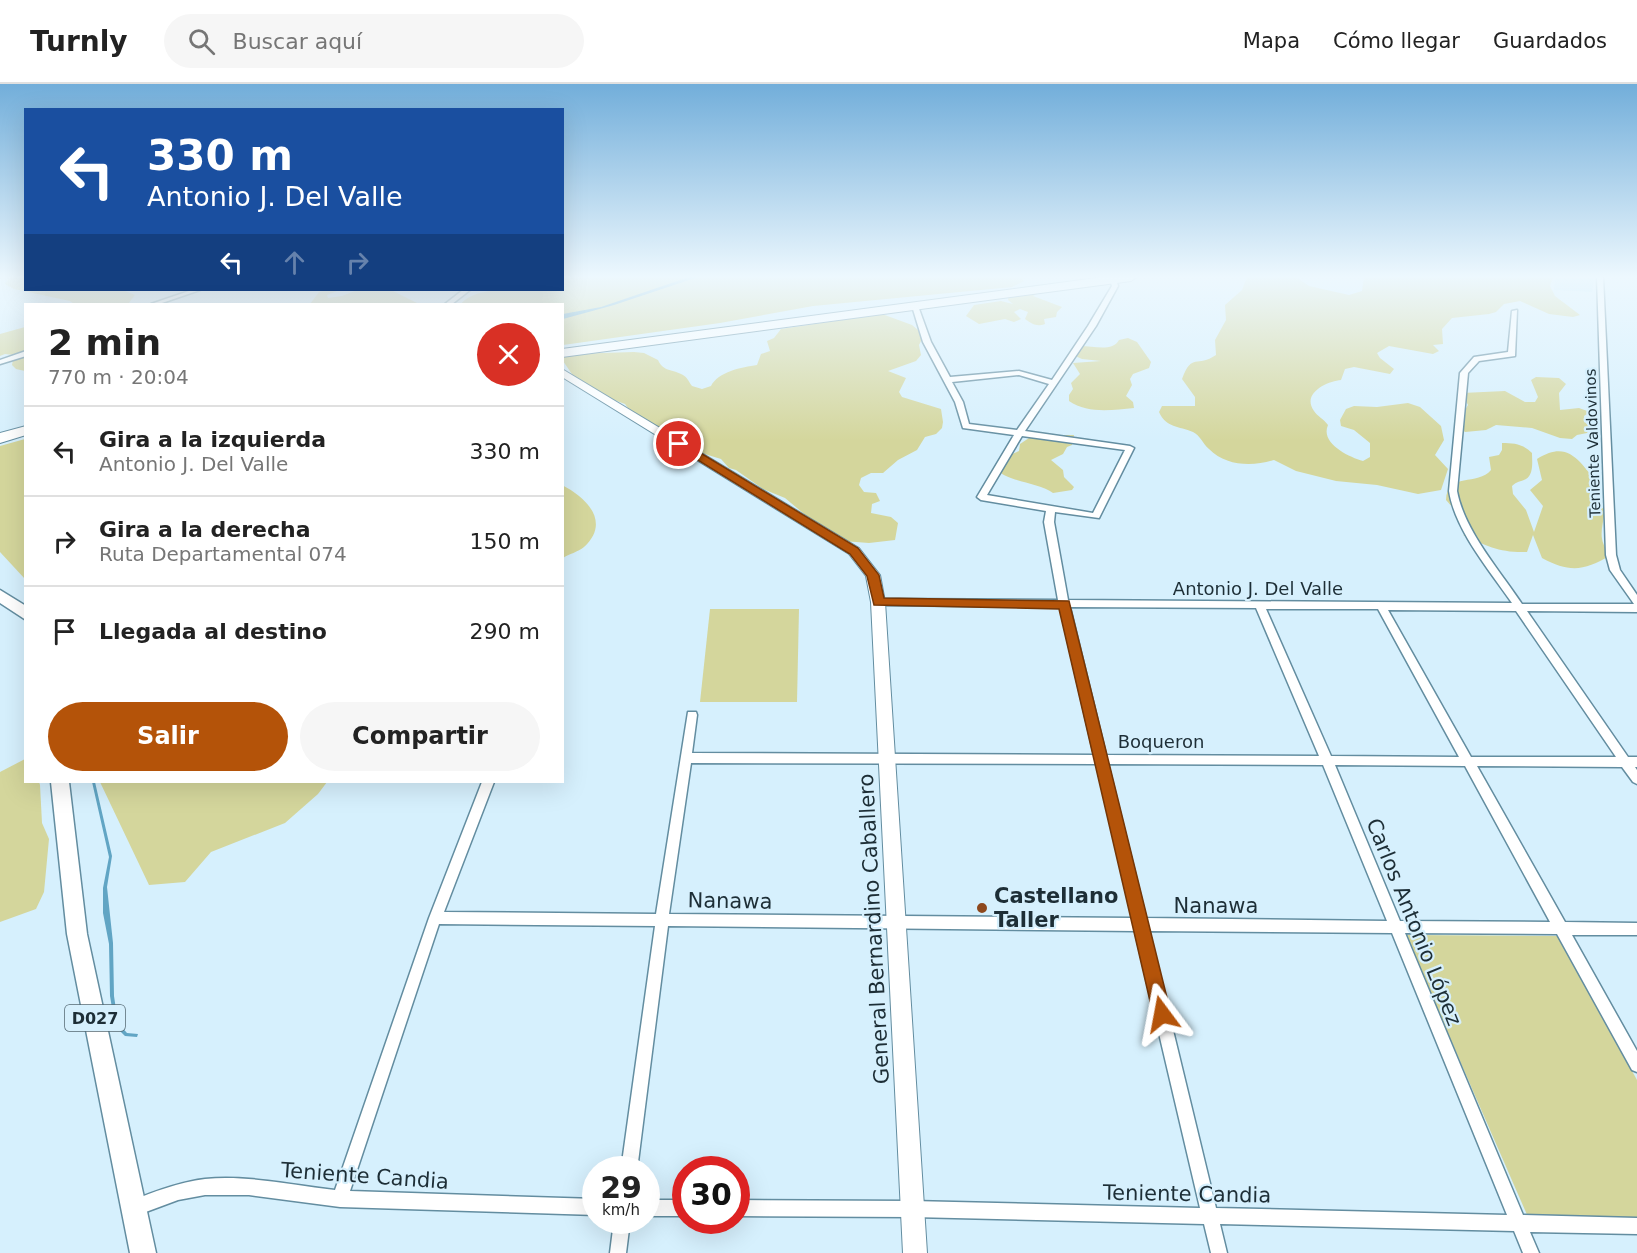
<!DOCTYPE html>
<html lang="es">
<head>
<meta charset="utf-8">
<style>
  :root { --surface:#fff; --page:#f6f6f6; --text:#222; --muted:#767676; --line:#e0e0e0; --accent:#b45309 }
  body { margin:0; font-family:"DejaVu Sans",sans-serif; background:var(--page); color:var(--text); height:100vh; display:flex; flex-direction:column; font-size:22px; white-space:nowrap }
  * { box-sizing:border-box; margin:0 }
  p { font-size:20px; color:var(--muted) }
  .icon { flex:none; width:33px; height:33px; fill:none; stroke:currentColor; stroke-width:2; stroke-linecap:round; stroke-linejoin:round }
  .map { position:relative; flex:1; overflow:hidden }
  .side { position:absolute; left:24px; top:219px; width:540px; height:480px; display:flex; flex-direction:column; background:var(--surface); border-radius:0px; box-shadow:0 6px 24px #0002 }
  .side>* { flex:none }
  .guide { position:absolute; left:24px; top:24px; width:540px; height:183px; border-radius:0px; box-shadow:0 6px 24px #0002; background:#1a4fa0; color:#fff; overflow:hidden }
  .speed { position:absolute; left:582px; top:1072px; display:flex; gap:12px; font-size:30px; font-weight:700; text-align:center }
  .speed>* { display:grid; place-content:center; width:78px; height:78px; border-radius:50%; background:var(--surface); box-shadow:0 6px 24px #0002; line-height:1 }
  .speed small { font-size:15px; font-weight:400 }
  .speed .limit { border:9px solid #d22; background:#fff; color:#111 }
  .pin { position:absolute; display:grid; place-items:center; width:51px; height:51px; color:#fff; margin:-26px; border:3px solid #fff; border-radius:50%; box-shadow:0 2px 6px #0007 }
  .me { position:absolute; width:66px; margin:-33px; rotate:347deg; stroke-linejoin:round; filter:drop-shadow(0 0 4px #0008) }
  .turn { display:flex; align-items:center; gap:21px; height:126px; padding:0 24px; font-size:27px }
  .turn .icon { width:78px; height:78px; stroke-width:2.5 }
  .turn b { display:block; font-size:42px; line-height:51px }
  .lanes { display:flex; align-items:center; height:57px; padding:0 24px; background:#0003; justify-content:center; gap:30px; direction:ltr }
  .lanes .off { opacity:.35 }
  .round { display:grid; place-items:center; flex:none; width:63px; height:63px; border-radius:32px; background:var(--page) }
  .headline { display:flex; align-items:center; justify-content:space-between; height:102px; padding:0 24px }
  h1 { font-size:36px; font-weight:700; line-height:45px }
  .action { display:flex; gap:12px; margin-top:auto; padding:12px 24px }
  .action a { flex:1; height:69px; border-radius:36px; background:var(--accent); color:#fff; font-size:24px; font-weight:700; line-height:69px; text-align:center }
  .action a+a { background:var(--page); color:var(--text) }
  ul { padding:0; list-style:none }
  li { display:flex; align-items:center; gap:18px; height:90px; padding:0 24px; border-top:2px solid var(--line) }
  li div { flex:1 }
  li b { display:block; font-size:22px }
  li em { font-style:normal }
  header { display:flex; align-items:center; gap:36px; box-sizing:border-box; height:84px; padding:0 30px; background:var(--surface); border-bottom:2px solid var(--line) }
  header strong { font-size:28px }
  nav { display:flex; gap:33px; margin-inline-start:auto; font-size:21px }
  .search { width:420px; height:54px; background:var(--page); display:flex; align-items:center; gap:15px; box-sizing:border-box; padding:0 21px; border-radius:33px; color:var(--muted); font-size:22px }
  .map>svg:first-child { display:block }
  .built { fill:#bce6fa }
  .green { fill:#d4d69c }
  .water { fill:#61a5c4 }
  .lines { fill:none; stroke-linecap:round; stroke-linejoin:round }
  .street-casing { stroke:#638da0; stroke-width:3 }
  .secondary-casing { stroke:#638da0; stroke-width:2 }
  .primary-casing { stroke:#638da0; stroke-width:3 }
  .highway-casing { stroke:#638da0; stroke-width:2 }
  .street { fill:#fff; fill-rule:evenodd }
  .secondary { fill:#fff; fill-rule:evenodd }
  .primary { fill:#fff; fill-rule:evenodd }
  .highway { fill:#fff; fill-rule:evenodd }
  .route { fill:#b45309; stroke:#753606; stroke-width:1.5 }
  .poi-dot { fill:#8d481d; stroke:#d6f0fd; stroke-width:2 }
  .labels { text-anchor:middle; stroke-width:4.5; stroke-linejoin:round; paint-order:stroke }
  .far-street-label { font-size:15px; fill:#1d2e36; stroke:#d6f0fd }
  .shield { fill:#d6f0fd; stroke:#546872; stroke-width:1.5 }
  .shield-label { font-size:16px; font-weight:bold; fill:#1d2e36 }
  .street-label { font-size:18px; fill:#1d2e36; stroke:#d6f0fd }
  .near-poi-label { font-size:21px; font-weight:bold; fill:#1d2e36; stroke:#d6f0fd; text-anchor:start }
  .near-street-label { font-size:21px; fill:#1d2e36; stroke:#d6f0fd }
</style>
</head>
<body>
<header>
<strong>Turnly</strong>
<div class="search"><svg class="icon" aria-label="search" viewBox="0 0 24 24"><circle cx="10" cy="10" r="6"/><path d="M15 15l6 6"/></svg>Buscar aquí</div>
<nav><a>Mapa</a><a>Cómo llegar</a><a>Guardados</a></nav>
</header>
<div class="map">
<svg width="1637" height="1169" viewBox="0 0 1637 1169">
  <rect width="100%" height="100%" fill="#d6f0fd"/>
  <path class="built" d="M1555,193h40l-3,15 -38,-2z"/>
  <g class="green">
    <path d="M10,193h15l1,13h97l12,5 -7,9h-54l-4,-3 -56,-12 -9,-5z"/>
    <path d="M563,193h467l-8,1 2,3 -12,6 -199,19 -93,17 -157,22 -1,-41h-101c17,-21 75,-14 101,-14z"/>
    <path d="M1247,193h49l13,9 40,9 13,-4 2,-14h189l-3,9 5,10 25,19 -7,2 -24,-3 -29,-13 -16,3 -8,8 -7,2 -37,4 -10,11 1,15 -10,1 6,6 -6,3 -44,-8 -12,7 3,5 14,11 -4,5 -36,-7 -9,2 -4,11c-13,1 -40,13 -27,31 3,5 10,8 14,14 -8,18 20,32 35,36l7,-4v-14l-16,-13 -13,-4 -1,-6 6,-11 8,-3 23,1 31,-4 12,4 21,19 3,14 -9,15 13,14 -7,21 -23,4 -41,-9 -41,-4 -40,-10 -22,-11c-22,7 -48,6 -65,-11 -6,-5 -9,-14 -16,-17 -14,-6 -27,-4 -34,-20l3,-6h33v-9l-13,-18c10,-27 15,-11 34,-24l-1,-15 11,-20 -1,-15 17,-15z"/>
    <path d="M325,206h15l-13,5 1,3 14,-2 15,-6h27l9,1 26,13h-109l9,-12z"/>
    <path d="M1040,208l-7,4 29,11 -5,5 -1,5 -12,2 1,5c-8,3 -13,0 -20,-5l3,-7 -8,-3 -6,3 7,7 -7,3 -9,-3 -26,5 -13,-8 8,-11 27,-4 12,3 -5,-4 1,-5z"/>
    <path d="M882,230l30,11 12,10 -5,10 2,10 -5,6 -28,10 18,7 -7,14 3,5 39,12 2,13 -1,6 -6,6 -11,3 -8,13 -19,10 -15,13h-12l-10,5 -2,7 5,7 12,1 4,8 -8,3 -1,9 20,4 7,6 -3,17 -26,3 -26,-2 -34,-23 -24,-20 -22,-9 -27,-19 -7,-2 -8,-9 -26,-8 -13,-13 -16,-6 -36,-21 -5,-7 -27,-10 -22,-14 -13,-19v-3l7,-4 64,-2 10,1 14,7c5,12 15,9 25,15 4,2 6,7 9,11l10,3 9,-3c7,-14 31,-19 46,-21l4,-11 9,-3 -3,-10 7,-3 7,-9z"/>
    <path d="M25,243v44l-9,-2 -4,-4 2,-10 -9,-1 -5,2v-22z"/>
    <path d="M1128,254l9,4 14,20 -2,6 -16,6 -3,5 2,6 -6,11 7,6 1,6c-22,2 -46,6 -65,-7v-6l4,-6 -2,-6 9,-9 -7,-11 28,-2 -19,-2 -9,-4 5,-9c13,-1 34,7 41,-6z"/>
    <path d="M1536,293l23,1 7,6 -7,9 1,17 19,-2 11,4 -6,4 1,6 5,6 -3,5 -10,2 -5,4 -12,-1 -28,-10 -36,-3 -10,5 -21,2 -8,-7 -2,-6 3,-6 7,-3 3,-5 -6,-12 43,-2 20,11h10l3,-5 -7,-17z"/>
    <path d="M1067,351h7l-2,10 -5,2 -4,7 -12,6 12,10 1,7 10,10 -2,3 -19,3c-13,-10 -45,-12 -53,-21l10,-17 9,-4 1,-7 12,-8z"/>
    <path d="M25,355v140l-25,-27v-106z"/>
    <path d="M1502,359c12,0 21,1 30,10 0,8 2,21 -6,26 -6,3 -9,2 -14,7l1,8 13,16 8,22 9,-26 -13,-16 12,-10 -5,-21c33,-21 43,5 62,25l-2,6 -6,5 14,16c-3,18 -8,30 6,44 -27,16 -41,18 -69,3l-9,-23 -6,17c-27,1 -40,-6 -64,-17l4,-1 -6,-17 -15,-17c1,-28 32,-14 45,-30l-2,-13 10,-2 3,-5z"/>
    <path d="M562,401c25,13 49,37 22,62 -6,5 -15,7 -21,11z"/>
    <path d="M710,525h89l-2,93h-97z"/>
    <path d="M25,675l1,23h13l1,3 2,38 7,16 -5,53 -8,17 -36,13v-150z"/>
    <path d="M100,698h227l-9,12 -33,29 -74,29 -26,30 -36,3z"/>
    <path d="M1405,851l153,1 79,144v137h-109z"/>
  </g>
  <g class="water">
    <path d="M689,193h9l-84,28 -51,14v-5l38,-7z"/>
    <path d="M92,698h3l17,74 -5,31 6,56 1,53 4,27 9,10 11,1 -1,3 -12,-1 -10,-10 -5,-30 -1,-52 -6,-31v-25l6,-31z"/>
  </g>
  <g class="lines">
    <defs>
      <g id="street">
        <path d="M1597,193h6l13,278 4,15 17,25v17l-110,-1 101,146h9v10h-2l2,3v14l-4,-2 -11,-15 -145,-1 88,156 72,1v12h-65l65,116v21l-5,-2 -75,-136 -152,-1 118,282 114,3v16l-107,-2 9,21h-16l-9,-22 -294,-7 7,29h-16l-7,-29 -292,-7 -176,-1v-16l176,1 288,7 -65,-277 -467,-5 -31,244h-16l34,-244 -216,-2 -89,267 246,8v16l-256,-8 -91,-12h-44l-27,5 -43,16 -6,-2 -2,-6 2,-6c24,-10 50,-20 76,-23 43,-4 87,6 130,11l94,-272 53,-136h12l-50,130 212,2 32,-202h8l1,3 -5,38 402,2 -34,-148 -182,-2 -5,-3 5,-3 180,1 -14,-78 2,-11 -65,-11 -4,-3 37,-62 -51,-7 -8,-26 -32,-60 -11,-36 1,-1 5,1 13,36 19,35 69,-6 33,9 36,-54 24,-40 -2,-7 3,-2 3,2 2,7 -22,40 -71,105 105,15 4,2 -35,70 -44,-6 -1,10 14,78 444,3c-22,-32 -57,-73 -63,-112l11,-118 14,-16 34,-5 4,-41 5,-1 -2,46 -36,5 -11,12 -11,118c7,39 43,80 65,113h112l-24,-34 -4,-15zM1019,291l30,9 -32,46 -48,-6 -6,-22 -11,-20zM1022,352l103,14 -32,63 -106,-18zM1070,523l186,1 63,148 -213,-1zM1266,525h112l81,148 -128,-1zM1388,526l128,1 100,146h-145zM691,679l406,1 36,154 -464,-4zM1108,680l215,1 64,156 -241,-3zM1335,681l130,1 85,156 -150,-1zM1149,847l243,2 115,282 -291,-7z"/>
        <path d="M192,206h8l-41,14h-8z"/>
        <path d="M463,206h7l-18,14h-7z"/>
        <path d="M26,267v5l-26,8v-4z"/>
        <rect x="646" y="1116" width="40" height="16"/>
        <path d="M614,1137h16l-4,32h-16z"/>
      </g>
      <path id="secondary" d="M562,285l297,179 21,27 5,27 42,651h-24l-32,-651 -5,-26 -17,-22 -287,-177z"/>
      <g id="primary">
        <path d="M0,506l26,16v14l-26,-17z"/>
        <path d="M51,698h18l18,152 69,319h-26l-63,-319z"/>
      </g>
      <g id="highway">
        <path d="M1104,193h33l-6,4 -569,76v-8z"/>
        <path d="M26,342v9l-26,8v-10z"/>
      </g>
    </defs>
    <use href="#street" class="street-casing"/>
    <use href="#secondary" class="secondary-casing"/>
    <use href="#primary" class="primary-casing"/>
    <use href="#highway" class="highway-casing"/>
    <use href="#street" class="street"/>
    <use href="#secondary" class="secondary"/>
    <use href="#primary" class="primary"/>
    <use href="#highway" class="highway"/>
  </g>
  <linearGradient id="sky" x2="0" y2="1"><stop stop-color="#72aeda"/><stop offset="0.54" stop-color="#edf8fe"/><stop offset="1" stop-color="#edf8fe" stop-opacity="0"/></linearGradient>
  <rect width="1637" height="357" fill="url(#sky)"/>
  <path class="route" d="M679,356l179,108 21,27 5,23 185,3 102,413 -3,7 -6,2 -7,-2 -2,-7 -94,-405 -185,-4 -7,-29 -17,-22 -175,-108 -1,-2z"/>
  <circle class="poi-dot" cx="982" cy="824" r="6"/>
  <g class="labels">
    <g class="far-street-label">
      <text transform="translate(1593 359) rotate(-92)" y="5">Teniente Valdovinos</text>
    </g>
    <rect class="shield" x="65" y="921" width="60" height="26" rx="4.5"/>
    <g class="shield-label">
      <text x="95" y="940">D027</text>
    </g>
    <g class="street-label">
      <text x="1258" y="511">Antonio J. Del Valle</text>
      <text x="1161" y="664">Boqueron</text>
    </g>
    <g class="near-poi-label">
      <text x="994" y="819">Castellano<tspan x="994" dy="24">Taller</tspan></text>
    </g>
    <g class="near-street-label">
      <text transform="translate(730 817) rotate(1)" y="7">Nanawa</text>
      <text x="1216" y="829">Nanawa</text>
      <text transform="translate(1414 838) rotate(68)" y="7">Carlos Antonio López</text>
      <text transform="translate(874 845) rotate(-93)" y="7">General Bernardino Caballero</text>
      <text transform="translate(365 1092) rotate(4)" y="7">Teniente Candia</text>
      <text transform="translate(1187 1110) rotate(1)" y="7">Teniente Candia</text>
    </g>
  </g>
</svg>
<div class="speed"><div>29<small>km/h</small></div><div class="limit">30</div></div>
<div class="pin" style="left:679px;top:360px;background:#d93025"><svg class="icon" aria-label="arrive" viewBox="0 0 24 24"><path d="M6 21V4h12l-3 4 3 4H6"/></svg></div>
<svg class="me" style="left:1162px;top:930px" viewBox="-20 -20 40 40"><path d="M0-17L14 15 0 8-14 15z" fill="#b45309" stroke="#fff" stroke-width="4"/></svg>
<div class="guide">
<div class="turn"><svg class="icon" aria-label="left" viewBox="0 0 24 24"><path d="M17 20v-9H6M10 6l-5 5 5 5"/></svg><div><b>330 m</b>Antonio J. Del Valle</div></div>
<div class="lanes"><svg class="icon" aria-label="left" viewBox="0 0 24 24"><path d="M17 20v-9H6M10 6l-5 5 5 5"/></svg><svg class="icon off" aria-label="ahead" viewBox="0 0 24 24"><path d="M12 20V5M6 11l6-6 6 6"/></svg><svg class="icon off" aria-label="right" viewBox="0 0 24 24"><path d="M7 20v-9h11M14 6l5 5-5 5"/></svg></div>
</div>
<section class="side">
<div class="headline"><div><h1>2 min</h1><p>770 m · 20:04</p></div><a class="round" style="background:#d93025;color:#fff"><svg class="icon" aria-label="close" viewBox="0 0 24 24"><path d="M6 6l12 12M18 6L6 18"/></svg></a></div>
<ul>
<li><svg class="icon" aria-label="left" viewBox="0 0 24 24"><path d="M17 20v-9H6M10 6l-5 5 5 5"/></svg><div><b>Gira a la izquierda</b><p>Antonio J. Del Valle</p></div><em>330 m</em></li>
<li><svg class="icon" aria-label="right" viewBox="0 0 24 24"><path d="M7 20v-9h11M14 6l5 5-5 5"/></svg><div><b>Gira a la derecha</b><p>Ruta Departamental 074</p></div><em>150 m</em></li>
<li><svg class="icon" aria-label="arrive" viewBox="0 0 24 24"><path d="M6 21V4h12l-3 4 3 4H6"/></svg><div><b>Llegada al destino</b></div><em>290 m</em></li>
</ul>
<div class="action"><a>Salir</a><a>Compartir</a></div>
</section>
</div>
</body>
</html>
